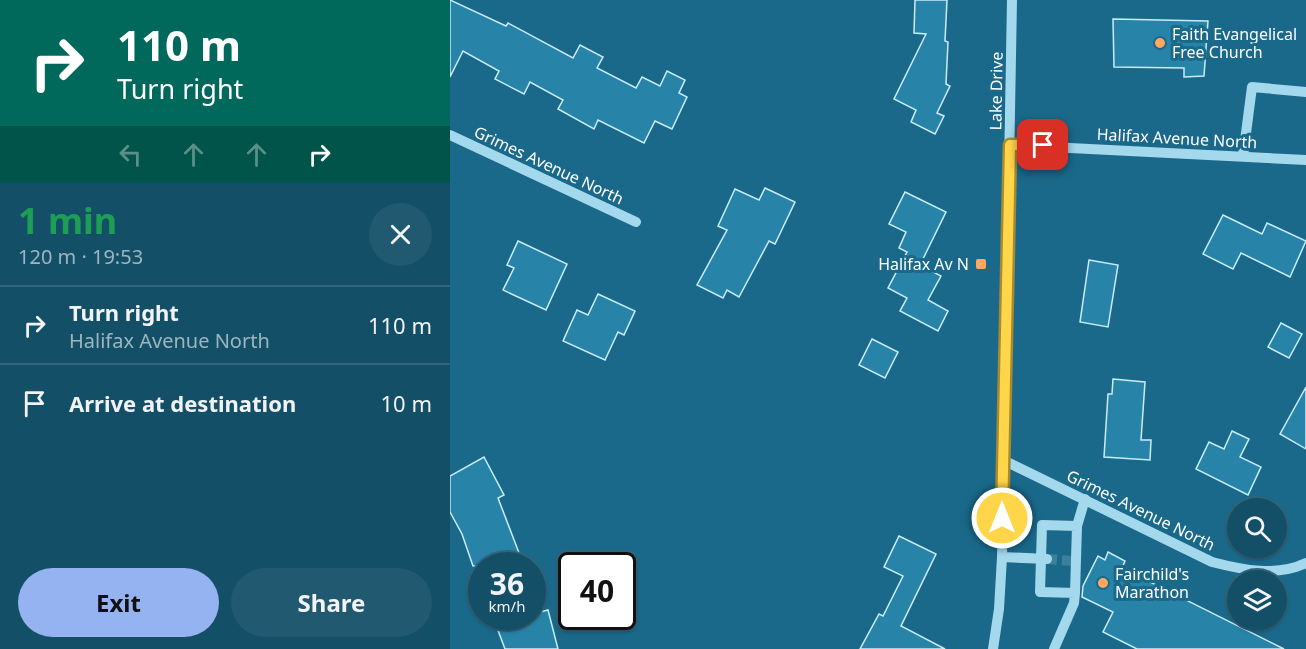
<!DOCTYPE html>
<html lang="en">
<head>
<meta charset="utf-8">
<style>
  :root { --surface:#144f68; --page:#215971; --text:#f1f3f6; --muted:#9db5c0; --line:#33667c; --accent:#95b2f1 }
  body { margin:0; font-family:"Noto Sans",sans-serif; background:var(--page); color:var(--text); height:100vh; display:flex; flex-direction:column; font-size:22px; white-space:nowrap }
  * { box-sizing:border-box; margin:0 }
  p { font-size:20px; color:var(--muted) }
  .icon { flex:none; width:33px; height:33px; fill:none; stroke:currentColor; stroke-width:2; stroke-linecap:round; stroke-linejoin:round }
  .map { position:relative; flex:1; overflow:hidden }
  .drawer { display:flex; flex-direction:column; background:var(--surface); width:450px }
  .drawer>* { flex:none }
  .hud { background:#00695c; color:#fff; overflow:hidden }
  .tools { position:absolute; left:777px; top:498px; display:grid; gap:12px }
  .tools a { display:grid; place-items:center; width:60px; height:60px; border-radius:50%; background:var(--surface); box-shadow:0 2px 4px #0004,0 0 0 2px var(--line); font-size:30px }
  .speed { position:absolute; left:18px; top:552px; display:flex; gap:12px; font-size:30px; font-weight:700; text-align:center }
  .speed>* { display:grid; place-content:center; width:78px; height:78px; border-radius:50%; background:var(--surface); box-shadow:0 2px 4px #0004,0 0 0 2px var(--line); line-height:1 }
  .speed small { font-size:15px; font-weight:400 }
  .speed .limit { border:3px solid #111; border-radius:9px; background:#fff; color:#111 }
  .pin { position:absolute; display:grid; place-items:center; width:51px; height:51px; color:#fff; margin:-26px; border-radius:12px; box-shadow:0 3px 9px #0006 }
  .me { position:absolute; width:66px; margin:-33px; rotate:0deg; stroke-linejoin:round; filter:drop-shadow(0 0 4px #0008) }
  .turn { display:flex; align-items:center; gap:21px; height:126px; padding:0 18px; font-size:27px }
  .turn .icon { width:78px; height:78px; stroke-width:2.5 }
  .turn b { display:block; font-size:42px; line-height:51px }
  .lanes { display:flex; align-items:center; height:57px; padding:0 18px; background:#0003; justify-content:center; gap:30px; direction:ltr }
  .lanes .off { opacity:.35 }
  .round { display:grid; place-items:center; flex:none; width:63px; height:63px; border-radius:32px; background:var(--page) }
  .overview { display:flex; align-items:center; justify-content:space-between; height:102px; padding:0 18px }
  h1 { font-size:36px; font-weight:700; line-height:45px; color:#1e9e55 }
  .button { display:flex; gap:12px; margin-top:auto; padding:12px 18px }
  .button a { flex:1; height:69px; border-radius:36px; background:var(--accent); color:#111; font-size:24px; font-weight:700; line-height:69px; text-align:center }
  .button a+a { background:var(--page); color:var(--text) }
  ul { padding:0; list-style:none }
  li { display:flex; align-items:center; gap:18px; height:78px; padding:0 18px; border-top:2px solid var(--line) }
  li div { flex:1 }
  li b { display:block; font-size:22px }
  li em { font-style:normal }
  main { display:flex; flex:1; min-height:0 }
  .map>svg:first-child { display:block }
  .building { fill:#2883a9; stroke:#caecfa; stroke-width:1.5 }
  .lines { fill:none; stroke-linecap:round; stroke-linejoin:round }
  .minor-tunnel { stroke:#3c809c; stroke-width:10; stroke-dasharray:10 5; stroke-linecap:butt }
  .minor { stroke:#a4d8ed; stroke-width:10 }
  .route-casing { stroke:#a68a30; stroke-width:15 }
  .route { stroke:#ffd54a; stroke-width:10 }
  .poi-dot { fill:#ffa860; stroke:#1a698b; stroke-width:2 }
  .labels { text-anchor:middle; stroke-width:6; stroke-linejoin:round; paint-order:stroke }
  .poi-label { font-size:16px; fill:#fff; stroke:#1a698b; text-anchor:start }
  .street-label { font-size:16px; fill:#fff; stroke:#1a698b }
</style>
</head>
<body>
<main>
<section class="drawer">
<div class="hud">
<div class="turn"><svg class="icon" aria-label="right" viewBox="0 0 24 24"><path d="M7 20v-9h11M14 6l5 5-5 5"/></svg><div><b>110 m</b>Turn right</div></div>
<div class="lanes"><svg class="icon off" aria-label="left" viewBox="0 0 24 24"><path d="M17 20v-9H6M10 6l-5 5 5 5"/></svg><svg class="icon off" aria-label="ahead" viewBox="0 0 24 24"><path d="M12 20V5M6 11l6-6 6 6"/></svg><svg class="icon off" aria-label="ahead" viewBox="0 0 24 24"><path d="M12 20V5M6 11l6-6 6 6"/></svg><svg class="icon" aria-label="right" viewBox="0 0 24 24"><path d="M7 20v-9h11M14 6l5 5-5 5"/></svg></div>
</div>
<div class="overview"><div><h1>1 min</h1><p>120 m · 19:53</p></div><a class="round"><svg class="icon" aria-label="close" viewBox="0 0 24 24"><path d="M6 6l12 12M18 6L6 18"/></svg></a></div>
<ul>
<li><svg class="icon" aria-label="right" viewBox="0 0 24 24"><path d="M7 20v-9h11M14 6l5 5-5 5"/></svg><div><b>Turn right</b><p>Halifax Avenue North</p></div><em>110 m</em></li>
<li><svg class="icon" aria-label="arrive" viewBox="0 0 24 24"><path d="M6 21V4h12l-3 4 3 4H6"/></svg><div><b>Arrive at destination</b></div><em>10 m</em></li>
</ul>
<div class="button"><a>Exit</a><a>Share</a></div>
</section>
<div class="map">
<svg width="856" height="649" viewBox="0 0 856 649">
  <rect width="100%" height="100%" fill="#1a698b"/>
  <g class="building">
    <path d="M0,0l56,26 2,-3 65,35 7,-13 23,12 -6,11 39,20 6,-11 18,9 7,-15 18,9 -6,13 8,4 -15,32 -17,-8 -11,22 -46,-23 -4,9 -36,-20 5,-9 -33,-18 -6,12 -29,-15 4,-8 -36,-20 -13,26z"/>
    <path d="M465,0h32l-2,41 3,1 -2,42 4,2 -13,27 7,3 -9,18 -24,-12 5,-12 -22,-11 32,-65 -12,-1z"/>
    <path d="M663,19l95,2 -4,55 -20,1v-9l-70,-1z"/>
    <path d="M315,188l30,14 -20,42 -6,-3 -30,56 -12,-7 -4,8 -26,-13 30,-55 -9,-4 17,-37 24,11z"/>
    <path d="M455,192l41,20 -26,53 21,11 -13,24 20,11 -10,20 -38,-20 7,-13 -19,-10 19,-36 -8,-4 7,-16 -17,-8z"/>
    <path d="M773,215l39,19 5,-11 39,18 -16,36 -49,-24 -8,16 -30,-15z"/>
    <path d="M68,241l49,23 -21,46 -43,-20 11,-22 -7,-3z"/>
    <path d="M639,260l29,5 -10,62 -28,-5z"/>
    <path d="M148,294l37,17 -11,24 -6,-3 -13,28 -42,-19 14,-31 11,5z"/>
    <path d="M831,323l21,11 -13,24 -21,-11z"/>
    <path d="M422,339l26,13 -13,26 -26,-13z"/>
    <path d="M663,379l32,3 -4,58h10l-1,20 -46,-3 4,-63h4z"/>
    <path d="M856,387v62l-26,-15z"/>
    <path d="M782,431l17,8 -9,18 21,10 -13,28 -52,-26 13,-27 15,7z"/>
    <path d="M34,457l20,38 -6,3 26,68h-51l-11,-32 -12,-22v-36z"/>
    <path d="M449,536l37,18 -35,72 44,23h-85l19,-35 4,2 20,-40 -19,-9z"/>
    <path d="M658,552l17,9 -3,7 162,81h-147l-34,-17 10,-20 -31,-15 1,-11 15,-30 7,4z"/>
    <path d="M98,610l10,39h-53l-9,-24 29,-9h7v-2z"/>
  </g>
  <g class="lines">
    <path class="minor-tunnel" d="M597,559l25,2"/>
    <g class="minor">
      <path d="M0,135l186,87"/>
      <path d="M560,145l296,15"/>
      <path d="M793,156l9,-69 54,5"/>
      <path d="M553,460l209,102c31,8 64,15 94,1"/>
      <path d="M627,526l8,-27"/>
      <path d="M552,557l45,2"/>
      <path d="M543,649l6,-40 3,-52 10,-557"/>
      <path d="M604,649l20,-46 1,-10 2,-67 -35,-1 -2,67 35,1"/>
    </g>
  </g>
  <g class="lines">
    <defs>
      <path id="route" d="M552,518l8,-373h33"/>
    </defs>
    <use href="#route" class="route-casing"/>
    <use href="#route" class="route"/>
  </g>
  <g class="poi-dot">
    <circle cx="710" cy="43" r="6"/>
    <rect x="525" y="258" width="12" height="12" rx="3"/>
    <circle cx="653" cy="583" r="6"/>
  </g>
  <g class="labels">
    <g class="poi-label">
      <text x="722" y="40">Faith Evangelical<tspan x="722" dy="18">Free Church</tspan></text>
      <text x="519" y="270" text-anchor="end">Halifax Av N</text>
      <text x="665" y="580">Fairchild's<tspan x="665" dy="18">Marathon</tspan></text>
    </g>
    <g class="street-label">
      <text transform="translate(546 91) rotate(-89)" y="6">Lake Drive</text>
      <text transform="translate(727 138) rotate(3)" y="6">Halifax Avenue North</text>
      <text transform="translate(99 165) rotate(25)" y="6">Grimes Avenue North</text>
      <text transform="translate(691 510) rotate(26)" y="6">Grimes Avenue North</text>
    </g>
  </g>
</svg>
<div class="tools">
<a><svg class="icon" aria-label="search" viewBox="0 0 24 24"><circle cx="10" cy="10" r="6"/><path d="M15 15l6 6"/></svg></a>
<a><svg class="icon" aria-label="layers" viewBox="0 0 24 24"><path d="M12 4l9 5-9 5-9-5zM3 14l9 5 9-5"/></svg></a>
</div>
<div class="speed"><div>36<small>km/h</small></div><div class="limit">40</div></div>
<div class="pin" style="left:593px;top:145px;background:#d93025"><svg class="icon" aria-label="arrive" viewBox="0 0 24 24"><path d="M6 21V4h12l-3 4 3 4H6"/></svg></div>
<svg class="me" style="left:552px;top:518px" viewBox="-20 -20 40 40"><circle r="17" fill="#ffd54a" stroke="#fff" stroke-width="3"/><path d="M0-11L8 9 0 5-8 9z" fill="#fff"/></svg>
</div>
</main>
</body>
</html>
